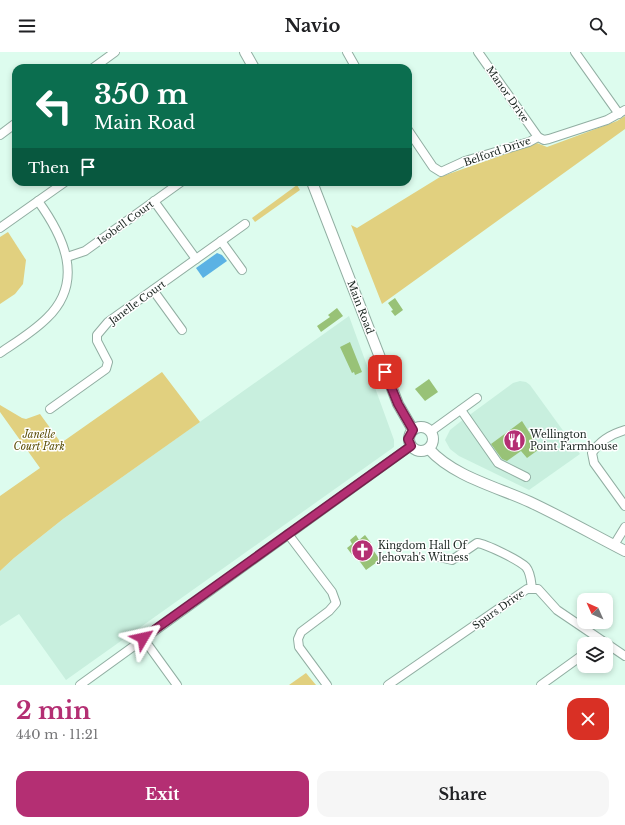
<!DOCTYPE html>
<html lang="en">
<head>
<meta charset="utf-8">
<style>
  :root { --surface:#fff; --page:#f6f6f6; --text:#202124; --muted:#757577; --accent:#b42f73 }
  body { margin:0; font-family:"Libre Baskerville",serif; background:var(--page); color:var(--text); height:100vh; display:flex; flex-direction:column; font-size:15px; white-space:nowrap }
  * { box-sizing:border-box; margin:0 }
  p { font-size:13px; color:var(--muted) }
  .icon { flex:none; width:22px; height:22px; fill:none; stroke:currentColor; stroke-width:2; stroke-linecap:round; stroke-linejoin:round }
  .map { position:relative; height:633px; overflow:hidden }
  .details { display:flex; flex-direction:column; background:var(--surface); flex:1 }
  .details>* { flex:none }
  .banner { position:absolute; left:12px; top:12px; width:400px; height:122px; border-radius:12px; box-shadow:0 2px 6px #0003; background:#0b6e4f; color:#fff; overflow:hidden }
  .needle { width:26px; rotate:315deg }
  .fabs { position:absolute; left:577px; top:541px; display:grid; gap:8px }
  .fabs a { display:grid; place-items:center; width:36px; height:36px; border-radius:8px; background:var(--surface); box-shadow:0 2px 6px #0003; font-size:20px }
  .pin { position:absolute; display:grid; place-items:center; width:34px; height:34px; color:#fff; margin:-17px; border-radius:8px; box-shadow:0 2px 6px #0006 }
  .me { position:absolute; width:44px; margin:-22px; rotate:54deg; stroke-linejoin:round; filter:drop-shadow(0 0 3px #0008) }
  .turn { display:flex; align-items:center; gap:14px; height:84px; padding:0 16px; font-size:18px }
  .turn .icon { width:52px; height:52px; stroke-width:2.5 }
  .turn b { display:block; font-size:28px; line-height:34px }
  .then { display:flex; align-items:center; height:38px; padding:0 16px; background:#0003; gap:8px; font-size:15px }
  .round { display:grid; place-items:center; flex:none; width:42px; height:42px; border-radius:12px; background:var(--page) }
  .summary { display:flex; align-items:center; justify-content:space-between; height:68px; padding:0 16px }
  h1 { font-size:24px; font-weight:800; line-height:30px; color:var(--accent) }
  .button { display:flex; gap:8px; margin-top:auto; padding:8px 16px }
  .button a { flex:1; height:46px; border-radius:12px; background:var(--accent); color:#fff; font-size:16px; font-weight:800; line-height:46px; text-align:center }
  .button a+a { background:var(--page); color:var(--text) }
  header { display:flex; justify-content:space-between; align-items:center; height:52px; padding:0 16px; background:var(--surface); font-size:18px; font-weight:800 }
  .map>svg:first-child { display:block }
  .built { fill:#c8efde }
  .green { fill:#e1d07f }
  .water { fill:#5bb2e4 }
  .building { fill:#98c277 }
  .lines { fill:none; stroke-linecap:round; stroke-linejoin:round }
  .minor-casing { stroke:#91aea2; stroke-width:10 }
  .major-casing { stroke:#91aea2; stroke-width:12 }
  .minor { stroke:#fff; stroke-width:8 }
  .major { stroke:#fff; stroke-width:10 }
  .route-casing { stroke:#751f4b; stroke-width:10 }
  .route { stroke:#b42f73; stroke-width:7 }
  .labels { text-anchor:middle; stroke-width:3; stroke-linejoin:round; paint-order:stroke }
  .street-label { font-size:10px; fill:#1a2520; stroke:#fff }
  .park-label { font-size:10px; font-style:italic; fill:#5b4e07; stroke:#fff }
  .poi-label { font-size:10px; fill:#1a2520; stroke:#fff; text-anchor:start }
</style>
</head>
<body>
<header><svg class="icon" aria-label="menu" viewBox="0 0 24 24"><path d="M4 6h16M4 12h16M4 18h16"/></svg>Navio<svg class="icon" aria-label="search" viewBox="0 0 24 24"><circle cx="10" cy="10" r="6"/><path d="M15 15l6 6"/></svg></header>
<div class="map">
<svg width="625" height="633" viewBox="0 0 625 633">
  <rect width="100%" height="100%" fill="#ddfcee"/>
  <g class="built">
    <path d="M349,264l45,124v7l-328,233 -47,-66 -19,12v-55l14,-13 49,-39z"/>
    <path d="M520,329l6,1 4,3 50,69 -51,36 -70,-34 -9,-7 -5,-9 5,-10 10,-8 53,-39z"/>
  </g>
  <g class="green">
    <path d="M625,64v13l-243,175 -31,-79 6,3 83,-51 97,-34 10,4 70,-26z"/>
    <path d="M297,133l3,5 -45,32 -3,-4z"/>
    <path d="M8,180l18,28 -3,24 -8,10 -15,10v-67z"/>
    <path d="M162,320l38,50 -137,97 -49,39 -14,13v-75l40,-28 -40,-56v-7l22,13 4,1 14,-5 21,29z"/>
    <path d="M306,621l10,12h-27z"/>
  </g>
  <path class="water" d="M217,201l5,2 5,6 -24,17 -7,-10z"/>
  <g class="building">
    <path d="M395,246l8,12 -8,6 -4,-5 2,-1 -5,-7z"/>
    <path d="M337,256l6,8 -22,16 -4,-6 13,-9 -2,-2z"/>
    <path d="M350,290l12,30 -7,3 -1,-3 -2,1 -12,-26z"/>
    <path d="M429,327l9,13 -13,9 -10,-12z"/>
    <path d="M522,369l14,22 -3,2 5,5 -11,8 -6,-7 -14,10 -5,-2 -11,-15z"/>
    <path d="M356,483l3,5 6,-5 6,8 -2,1 11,16 -14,10 -11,-15 -2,1 -6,-8 5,-4 -2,-4z"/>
  </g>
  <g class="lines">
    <defs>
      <g id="minor">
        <path d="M347,0l9,16"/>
        <path d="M478,0l60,85"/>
        <path d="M575,0l44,62"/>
        <path d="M93,16l22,-16"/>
        <path d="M408,78l25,37 8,5 24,-11 64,-19 9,-5 6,3 5,-1 58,-19 18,-10"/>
        <path d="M0,83l16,-12"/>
        <path d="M154,149l42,58"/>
        <path d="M0,176l65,-46"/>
        <path d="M221,189l21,29"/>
        <path d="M67,205l18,-6 96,-69"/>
        <path d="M153,238l29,40"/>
        <path d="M0,301c16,-11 33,-21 47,-35 38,-37 17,-81 -9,-117"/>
        <path d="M50,357l56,-40 2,-7 -11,-21v-6l11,-13 137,-98"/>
        <path d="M461,358l37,53 28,14"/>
        <path d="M625,378c-14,4 -25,10 -33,23l2,10 31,43"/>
        <path d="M430,380l47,-34"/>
        <path d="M288,482l44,58 4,11 -7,8 -28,21 -3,7 1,8 28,38"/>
        <path d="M614,493l11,-18"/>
        <path d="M439,505l13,3 25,-17c9,1 42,17 49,24 5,6 5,15 6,22"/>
        <path d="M143,586l34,47"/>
        <path d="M80,633l331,-239"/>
        <path d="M388,633l139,-96h11l19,21 68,46"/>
        <path d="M541,633l43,-31"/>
      </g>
      <g id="major">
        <path d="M245,0l9,16"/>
        <path d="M312,130l86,222 15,26"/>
        <circle cx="421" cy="387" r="12"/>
        <path d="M429,397c24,27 68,38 101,53 32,15 64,33 95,49"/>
      </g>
    </defs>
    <use href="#minor" class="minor-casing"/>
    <use href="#major" class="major-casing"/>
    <use href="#minor" class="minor"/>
    <use href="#major" class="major"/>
  </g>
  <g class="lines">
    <defs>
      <path id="route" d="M143,586l268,-192 -3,-7 5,-9 -15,-26 -13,-32"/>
    </defs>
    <use href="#route" class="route-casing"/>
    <use href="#route" class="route"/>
  </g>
  <defs>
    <symbol id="restaurant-disc" viewBox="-11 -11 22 22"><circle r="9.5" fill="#b42f73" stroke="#fff"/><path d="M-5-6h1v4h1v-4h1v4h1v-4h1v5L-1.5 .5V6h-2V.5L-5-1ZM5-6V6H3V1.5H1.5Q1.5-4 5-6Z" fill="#fff"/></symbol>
    <symbol id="church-disc" viewBox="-11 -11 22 22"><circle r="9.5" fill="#b42f73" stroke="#fff"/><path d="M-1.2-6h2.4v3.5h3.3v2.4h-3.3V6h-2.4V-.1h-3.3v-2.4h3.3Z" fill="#fff"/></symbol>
  </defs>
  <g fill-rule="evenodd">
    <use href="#restaurant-disc" x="502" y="376" width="25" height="25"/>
    <use href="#church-disc" x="350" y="486" width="25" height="25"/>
  </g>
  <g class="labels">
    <g class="street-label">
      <text transform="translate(508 42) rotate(55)" y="4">Manor Drive</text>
      <text transform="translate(497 99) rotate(-19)" y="4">Belford Drive</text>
      <text transform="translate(125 170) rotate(-36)" y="4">Isobell Court</text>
      <text transform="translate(137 250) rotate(-36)" y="4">Janelle Court</text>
      <text transform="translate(361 255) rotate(69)" y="4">Main Road</text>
      <text transform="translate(498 557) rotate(-35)" y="4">Spurs Drive</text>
    </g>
    <g class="park-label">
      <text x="39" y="386">Janelle<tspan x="39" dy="12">Court Park</tspan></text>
    </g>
    <g class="poi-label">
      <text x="530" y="386">Wellington<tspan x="530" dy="12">Point Farmhouse</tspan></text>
      <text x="378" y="497">Kingdom Hall Of<tspan x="378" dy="12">Jehovah's Witness</tspan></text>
    </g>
  </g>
</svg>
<div class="fabs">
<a><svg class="needle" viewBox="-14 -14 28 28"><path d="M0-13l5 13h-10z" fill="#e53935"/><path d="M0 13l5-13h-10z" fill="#757577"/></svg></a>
<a><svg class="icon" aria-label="layers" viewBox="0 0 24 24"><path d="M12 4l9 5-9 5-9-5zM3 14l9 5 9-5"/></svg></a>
</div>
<div class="pin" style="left:385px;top:320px;background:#d93025"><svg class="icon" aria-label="arrive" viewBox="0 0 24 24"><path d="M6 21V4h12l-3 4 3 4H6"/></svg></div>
<svg class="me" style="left:143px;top:586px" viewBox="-20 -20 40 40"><path d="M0-17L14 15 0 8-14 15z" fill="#b42f73" stroke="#fff" stroke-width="4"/></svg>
<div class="banner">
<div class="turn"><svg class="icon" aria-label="left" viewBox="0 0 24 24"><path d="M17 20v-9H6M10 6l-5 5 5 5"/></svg><div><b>350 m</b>Main Road</div></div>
<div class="then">Then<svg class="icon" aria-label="arrive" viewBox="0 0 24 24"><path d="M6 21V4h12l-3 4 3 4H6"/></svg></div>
</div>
</div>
<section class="details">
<div class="summary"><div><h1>2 min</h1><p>440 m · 11:21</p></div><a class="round" style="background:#d93025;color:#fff"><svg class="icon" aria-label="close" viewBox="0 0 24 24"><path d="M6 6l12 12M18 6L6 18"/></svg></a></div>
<div class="button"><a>Exit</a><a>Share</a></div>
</section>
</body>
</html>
